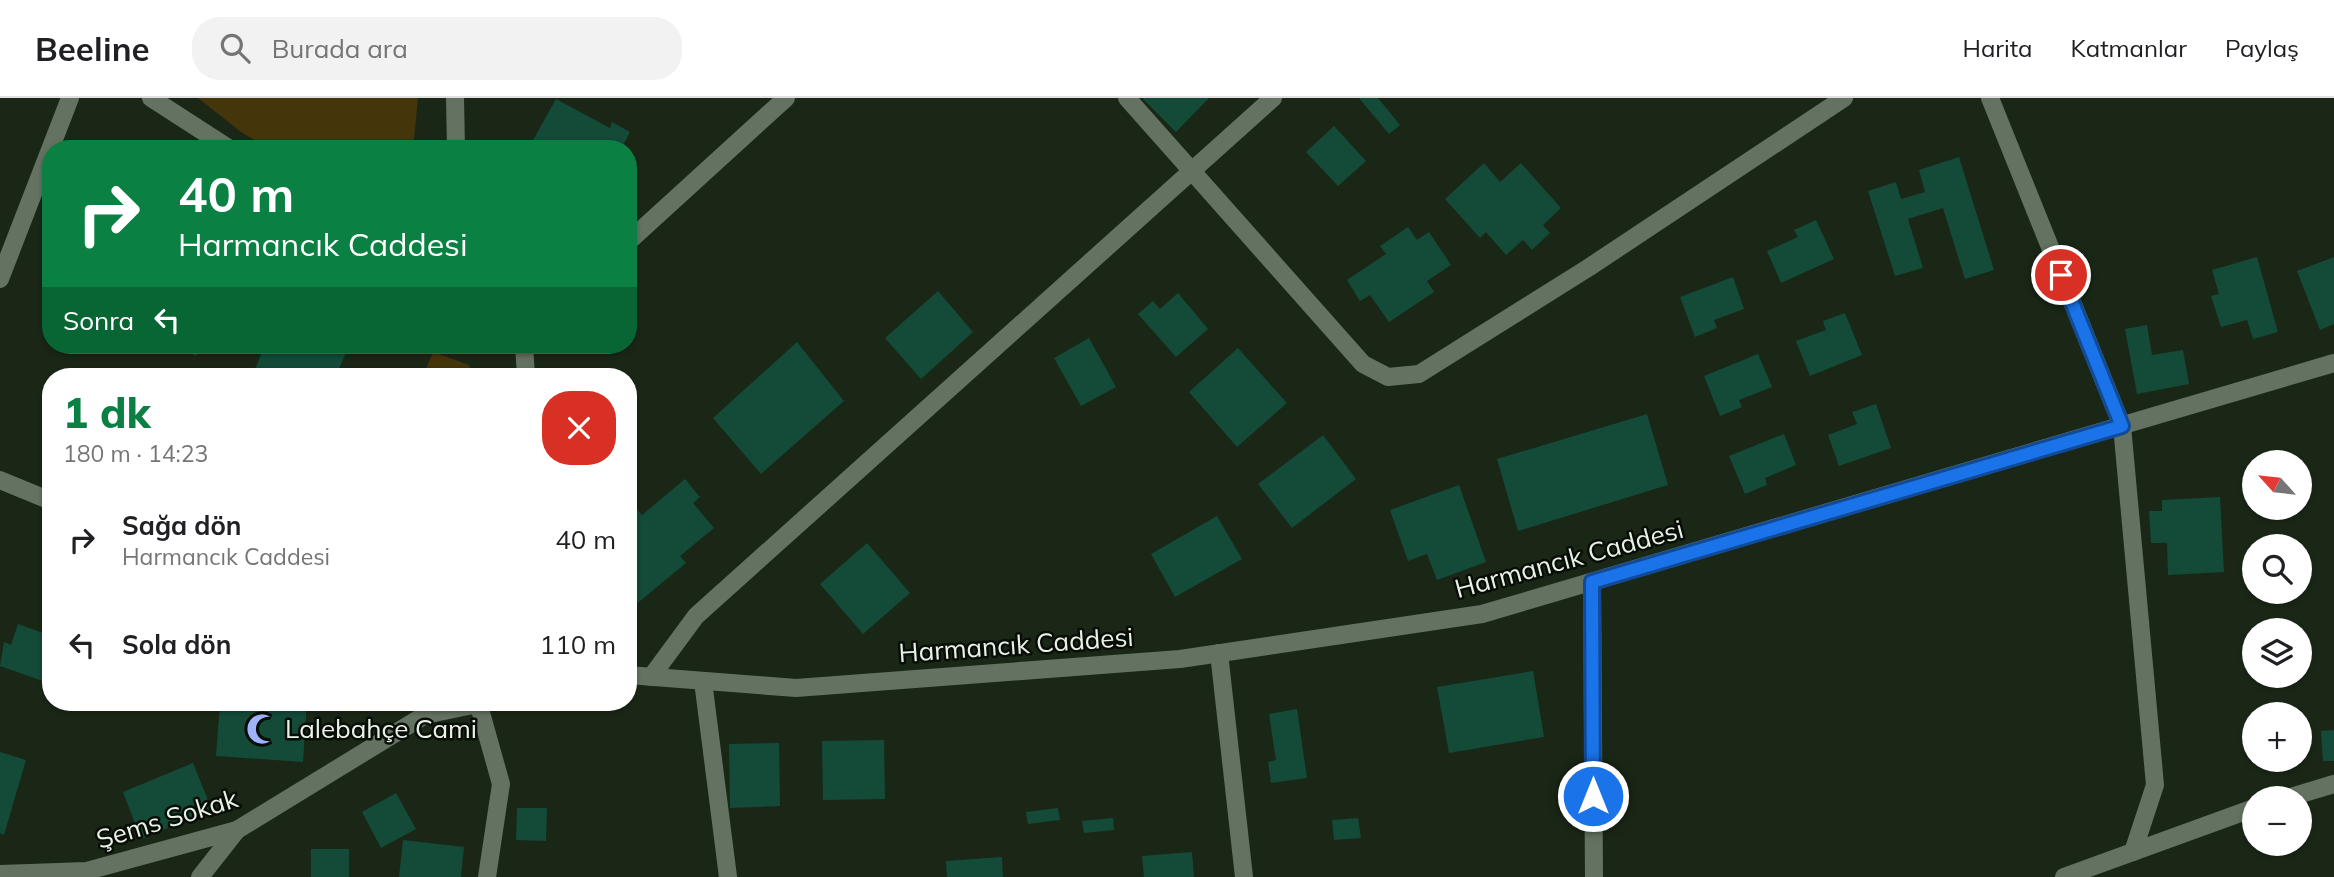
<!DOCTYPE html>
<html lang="tr">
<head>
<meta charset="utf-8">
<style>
  :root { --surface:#fff; --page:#f2f2f2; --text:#202124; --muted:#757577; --line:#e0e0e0; --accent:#0b8043 }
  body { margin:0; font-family:Mulish,sans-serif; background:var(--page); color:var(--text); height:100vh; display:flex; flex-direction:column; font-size:26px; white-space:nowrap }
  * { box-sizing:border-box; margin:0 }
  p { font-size:23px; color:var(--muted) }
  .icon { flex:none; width:38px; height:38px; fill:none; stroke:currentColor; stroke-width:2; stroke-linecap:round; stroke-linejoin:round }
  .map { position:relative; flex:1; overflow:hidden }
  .details { position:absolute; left:42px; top:270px; width:595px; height:343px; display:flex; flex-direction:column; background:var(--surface); border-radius:28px; box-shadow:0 2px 5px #0004 }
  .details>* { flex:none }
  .guide { position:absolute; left:42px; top:42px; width:595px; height:214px; border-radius:28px; box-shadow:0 2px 5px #0004; background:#0b8043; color:#fff; overflow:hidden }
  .needle { width:46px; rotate:297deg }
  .fabs { position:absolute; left:2242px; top:352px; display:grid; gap:14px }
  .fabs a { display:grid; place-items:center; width:70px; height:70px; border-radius:50%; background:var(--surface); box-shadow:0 2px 5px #0004; font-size:35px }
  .pin { position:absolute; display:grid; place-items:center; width:60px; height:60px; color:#fff; margin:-30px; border:4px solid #fff; border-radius:50%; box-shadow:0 2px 7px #0007 }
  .me { position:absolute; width:77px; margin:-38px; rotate:0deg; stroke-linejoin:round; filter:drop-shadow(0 0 5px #0008) }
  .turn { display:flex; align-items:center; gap:24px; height:147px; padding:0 21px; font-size:32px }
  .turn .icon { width:91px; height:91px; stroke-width:2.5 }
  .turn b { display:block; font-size:49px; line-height:60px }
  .then { display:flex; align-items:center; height:66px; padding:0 21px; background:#0003; gap:14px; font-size:26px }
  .round { display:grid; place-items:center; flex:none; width:74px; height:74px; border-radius:28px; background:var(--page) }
  .summary { display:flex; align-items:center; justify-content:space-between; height:119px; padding:0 21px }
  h1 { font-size:42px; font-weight:800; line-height:52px; color:var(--accent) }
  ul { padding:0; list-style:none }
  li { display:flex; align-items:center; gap:21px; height:105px; padding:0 21px }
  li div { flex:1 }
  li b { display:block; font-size:26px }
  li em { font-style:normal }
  header { display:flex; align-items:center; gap:42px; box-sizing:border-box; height:98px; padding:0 35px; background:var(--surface); border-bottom:2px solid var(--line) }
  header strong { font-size:33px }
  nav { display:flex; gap:38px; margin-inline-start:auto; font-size:24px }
  .search { width:490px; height:63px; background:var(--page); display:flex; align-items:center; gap:18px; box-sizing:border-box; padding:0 24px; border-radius:28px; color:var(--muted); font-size:26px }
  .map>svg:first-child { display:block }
  .green { fill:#45350b }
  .building { fill:#144a38 }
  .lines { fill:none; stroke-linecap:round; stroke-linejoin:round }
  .minor { stroke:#647361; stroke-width:18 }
  .route-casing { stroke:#114b97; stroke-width:18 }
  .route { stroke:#1a73e8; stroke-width:12 }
  .labels { text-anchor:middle; stroke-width:5; stroke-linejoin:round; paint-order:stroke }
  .street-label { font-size:26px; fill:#e9f2e7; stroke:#080e07 }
  .poi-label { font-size:26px; fill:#e9f2e7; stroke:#080e07; text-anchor:start }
</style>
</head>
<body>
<header>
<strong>Beeline</strong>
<div class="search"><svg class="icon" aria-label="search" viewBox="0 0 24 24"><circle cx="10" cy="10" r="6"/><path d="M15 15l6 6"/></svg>Burada ara</div>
<nav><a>Harita</a><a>Katmanlar</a><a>Paylaş</a></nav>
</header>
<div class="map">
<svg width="2334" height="779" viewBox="0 0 2334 779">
  <rect width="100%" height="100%" fill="#1a2717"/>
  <g class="green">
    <path d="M198,0h220l-5,51h-144l-28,-17z"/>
    <path d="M433,254l36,13 4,11h-50z"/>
  </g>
  <g class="building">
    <path d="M1142,0h67l-33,34z"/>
    <path d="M1359,0h19l22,27 -11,9z"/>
    <path d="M556,1l54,29 2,-6 18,10 -9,17h-93z"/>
    <path d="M1334,28l32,35 -28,25 -32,-34z"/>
    <path d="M1959,59l35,113 -29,9 -22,-71 -35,11 15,49 -28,8 -27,-85 28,-9 5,17 24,-7 -6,-22z"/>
    <path d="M1484,65l16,19 21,-19 40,45 -18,17 7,8 -18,17 -9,-10 -17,15 -20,-23 -6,6 -35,-39z"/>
    <path d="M1816,122l18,39 -53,24 -14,-32 31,-14 -4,-7z"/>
    <path d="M1408,129l9,13 12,-8 22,33 -24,16 7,11 -45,30 -19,-27 -10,6 -13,-21 39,-26 -6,-8z"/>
    <path d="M2257,159l21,75 -25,7 -6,-19 -26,7 -10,-31 8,-2 -7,-24z"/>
    <path d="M2334,159v67l-14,6 -23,-59z"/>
    <path d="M1733,179l11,32 -30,11 3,8 -22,9 -15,-40z"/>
    <path d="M938,193l35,41 -52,47 -36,-41z"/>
    <path d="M1178,195l30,36 -32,28 -38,-43 15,-13 7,8z"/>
    <path d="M1845,215l17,42 -52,21 -14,-35 30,-11 -3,-9z"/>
    <path d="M2147,227l5,30 31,-5 6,34 -52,10 -12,-65z"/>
    <path d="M1089,240l27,49 -35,19 -27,-48z"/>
    <path d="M797,244l47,59 -83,73 -48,-56z"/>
    <path d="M176,247h26l-6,11z"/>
    <path d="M265,247h84l-13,31h-72l-10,-4z"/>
    <path d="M1238,250l49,55 -50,44 -48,-55z"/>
    <path d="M1758,256l14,33 -33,13 3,7 -22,9 -16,-40z"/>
    <path d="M1876,306l15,44 -52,18 -11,-31 29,-11 -5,-12z"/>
    <path d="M1647,316l21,71 -150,46 -21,-72z"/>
    <path d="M1784,336l12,31 -31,13 2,7 -22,9 -16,-38z"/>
    <path d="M1323,337l33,44 -64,49 -34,-44z"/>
    <path d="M685,381l15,18 -7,6 21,25 -34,28 6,7 -58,48v-107l3,-2 11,13z"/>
    <path d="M1459,387l27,77 -49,18 -10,-26 -19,7 -18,-51z"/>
    <path d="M2220,399l4,75 -56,3 -1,-32h-16l-2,-32h13v-11z"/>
    <path d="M1217,418l25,43 -67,38 -24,-43z"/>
    <path d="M867,445l43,50 -47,41 -43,-50z"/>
    <path d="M18,526l33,12v48l-51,-18 4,-24 7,3z"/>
    <path d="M1533,573l11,66 -95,16 -12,-66z"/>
    <path d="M220,604h87l-4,60 -87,-6z"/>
    <path d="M1297,611l10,69 -36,5 -3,-21 8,-2 -7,-46z"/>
    <path d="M2334,632v31h-11l-2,-30z"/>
    <path d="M884,642l1,59 -62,1 -1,-59z"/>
    <path d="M779,645l1,63 -50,2 -1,-64z"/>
    <path d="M0,654l26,8 -22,75 -4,-2z"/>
    <path d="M193,665l19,47 -71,29 -18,-47z"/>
    <path d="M396,695l20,36 -35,19 -19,-36z"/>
    <path d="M517,710h30l-1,33 -30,-1z"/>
    <path d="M1058,710l2,12 -32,4 -2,-12z"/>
    <path d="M1113,720l1,12 -30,3 -2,-12z"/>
    <path d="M1358,720l3,20 -27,2 -2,-20z"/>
    <path d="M403,742l61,7 -3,30h-62z"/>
    <rect x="311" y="751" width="38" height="28"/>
    <path d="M1192,754l2,25h-50l-2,-21z"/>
    <path d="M1002,759l1,20h-56l-1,-16z"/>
  </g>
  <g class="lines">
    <g class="minor">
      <path d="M151,0l79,51"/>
      <path d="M455,0l1,51"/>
      <path d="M1127,0l236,266 25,13 31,-3 169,-106 256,-170"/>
      <path d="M1990,0l132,328 33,359 -22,67"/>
      <path d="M628,144l158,-144"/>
      <path d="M0,181l70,-181"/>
      <path d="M524,247l2,31"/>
      <path d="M0,382l51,21"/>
      <path d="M1592,484l2,295"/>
      <path d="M1219,555l25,224"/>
      <path d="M628,577l168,13 384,-29 302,-45 852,-251"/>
      <path d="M651,579l45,-61 577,-518"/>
      <path d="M703,583l25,196"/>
      <path d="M478,604l23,82 -14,93"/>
      <path d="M2287,700l47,-14"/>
      <path d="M0,776l87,-3 150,-41 188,-115 62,-13"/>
      <path d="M200,779l37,-47"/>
      <path d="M2064,779l190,-69"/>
    </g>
  </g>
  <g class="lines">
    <defs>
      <path id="route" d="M1593,698l-1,-214 530,-156 -61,-151"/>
    </defs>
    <use href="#route" class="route-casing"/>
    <use href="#route" class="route"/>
  </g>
  <defs>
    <symbol id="mosque-bare" viewBox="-9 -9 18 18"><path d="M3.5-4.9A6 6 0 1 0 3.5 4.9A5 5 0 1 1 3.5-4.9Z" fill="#a0b3fd" stroke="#080e07" stroke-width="2.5" paint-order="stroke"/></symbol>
  </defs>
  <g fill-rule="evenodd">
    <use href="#mosque-bare" x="240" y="609" width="44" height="44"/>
  </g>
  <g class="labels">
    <g class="street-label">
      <text transform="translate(1569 461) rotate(-15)" y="9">Harmancık Caddesi</text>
      <text transform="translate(1016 547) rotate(-4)" y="9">Harmancık Caddesi</text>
      <text transform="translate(167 721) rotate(-17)" y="9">Şems Sokak</text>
    </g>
    <g class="poi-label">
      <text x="285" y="640">Lalebahçe Cami</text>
    </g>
  </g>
</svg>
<div class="fabs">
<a><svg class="needle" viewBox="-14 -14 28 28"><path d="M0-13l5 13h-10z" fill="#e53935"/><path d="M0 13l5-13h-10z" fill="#757577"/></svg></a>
<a><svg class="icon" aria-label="search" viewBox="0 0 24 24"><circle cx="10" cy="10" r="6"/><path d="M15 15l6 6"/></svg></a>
<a><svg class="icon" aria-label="layers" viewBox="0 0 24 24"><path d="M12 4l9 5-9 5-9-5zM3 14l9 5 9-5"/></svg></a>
<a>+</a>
<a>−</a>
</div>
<div class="pin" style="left:2061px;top:177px;background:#d93025"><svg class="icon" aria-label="arrive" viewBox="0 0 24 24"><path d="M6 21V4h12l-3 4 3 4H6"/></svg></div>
<svg class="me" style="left:1593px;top:698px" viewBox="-20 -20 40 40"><circle r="17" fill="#1a73e8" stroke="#fff" stroke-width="3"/><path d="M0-11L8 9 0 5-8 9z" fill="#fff"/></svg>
<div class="guide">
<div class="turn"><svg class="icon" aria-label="right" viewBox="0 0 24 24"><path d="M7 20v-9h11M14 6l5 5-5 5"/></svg><div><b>40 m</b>Harmancık Caddesi</div></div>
<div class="then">Sonra<svg class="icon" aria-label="left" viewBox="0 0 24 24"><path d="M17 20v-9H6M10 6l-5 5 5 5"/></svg></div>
</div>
<section class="details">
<div class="summary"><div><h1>1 dk</h1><p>180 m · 14:23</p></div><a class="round" style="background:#d93025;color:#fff"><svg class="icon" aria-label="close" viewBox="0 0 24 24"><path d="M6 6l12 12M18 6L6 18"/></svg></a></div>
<ul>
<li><svg class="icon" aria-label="right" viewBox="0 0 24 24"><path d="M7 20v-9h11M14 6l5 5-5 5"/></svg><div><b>Sağa dön</b><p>Harmancık Caddesi</p></div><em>40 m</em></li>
<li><svg class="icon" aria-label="left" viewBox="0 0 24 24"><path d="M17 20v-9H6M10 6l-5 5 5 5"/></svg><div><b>Sola dön</b></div><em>110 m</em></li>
</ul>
</section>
</div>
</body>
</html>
